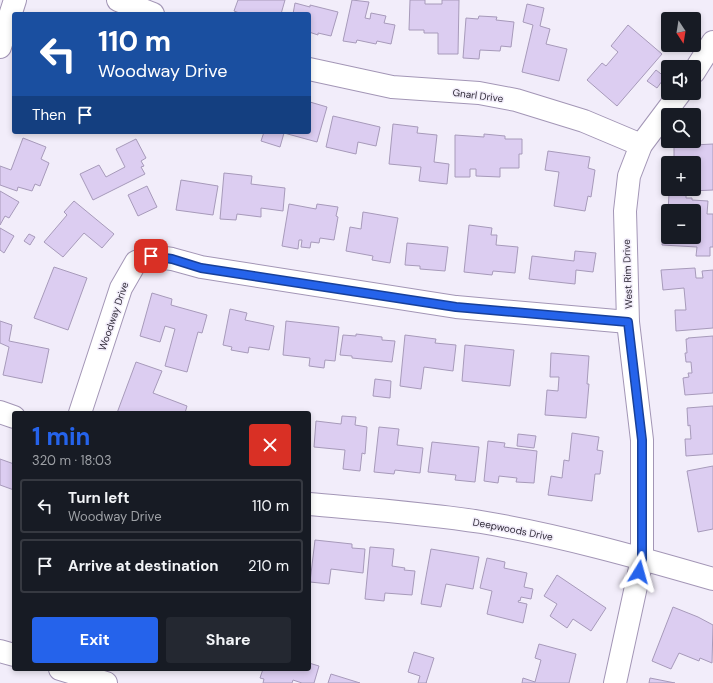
<!DOCTYPE html>
<html lang="en">
<head>
<meta charset="utf-8">
<style>
  :root { --surface:#171b24; --page:#242831; --text:#f1f3f6; --muted:#9ea1a6; --line:#363941; --accent:#2563eb }
  body { margin:0; font-family:"DM Sans",sans-serif; background:var(--page); color:var(--text); height:100vh; display:flex; flex-direction:column; font-size:15px; white-space:nowrap }
  * { box-sizing:border-box; margin:0 }
  p { font-size:13px; color:var(--muted) }
  .icon { flex:none; width:22px; height:22px; fill:none; stroke:currentColor; stroke-width:2; stroke-linecap:round; stroke-linejoin:round }
  .map { position:relative; flex:1; overflow:hidden }
  .details { position:absolute; left:12px; top:411px; width:299px; height:260px; display:flex; flex-direction:column; background:var(--surface); border-radius:4px; box-shadow:0 2px 6px #0003 }
  .details>* { flex:none }
  .hud { position:absolute; left:12px; top:12px; width:299px; height:122px; border-radius:4px; box-shadow:0 2px 6px #0003; background:#1a4fa0; color:#fff; overflow:hidden }
  .needle { width:26px; rotate:168deg }
  .controls { position:absolute; left:661px; top:12px; display:grid; gap:8px }
  .controls a { display:grid; place-items:center; width:40px; height:40px; border-radius:4px; background:var(--surface); box-shadow:0 2px 6px #0003; font-size:20px }
  .pin { position:absolute; display:grid; place-items:center; width:34px; height:34px; color:#fff; margin:-17px; border-radius:8px; box-shadow:0 2px 6px #0006 }
  .me { position:absolute; width:44px; margin:-22px; rotate:8deg; stroke-linejoin:round; filter:drop-shadow(0 0 3px #0008) }
  .turn { display:flex; align-items:center; gap:14px; height:84px; padding:0 20px; font-size:18px }
  .turn .icon { width:52px; height:52px; stroke-width:2.5 }
  .turn b { display:block; font-size:28px; line-height:34px }
  .then { display:flex; align-items:center; height:38px; padding:0 20px; background:#0003; gap:8px; font-size:15px }
  .round { display:grid; place-items:center; flex:none; width:42px; height:42px; border-radius:4px; background:var(--page) }
  .head { display:flex; align-items:center; justify-content:space-between; height:68px; padding:0 20px }
  h1 { font-size:24px; font-weight:700; line-height:30px; color:var(--accent) }
  .action { display:flex; gap:8px; margin-top:auto; padding:8px 20px }
  .action a { flex:1; height:46px; border-radius:4px; background:var(--accent); color:#fff; font-size:16px; font-weight:700; line-height:46px; text-align:center }
  .action a+a { background:var(--page); color:var(--text) }
  ul { padding:0; list-style:none }
  li { display:flex; align-items:center; gap:12px; height:54px; margin:0 8px 6px; padding:0 12px; border:2px solid var(--line); border-radius:4px }
  li div { flex:1 }
  li b { display:block; font-size:15px }
  li em { font-style:normal }
  .map>svg:first-child { display:block }
  .building { fill:#dccdf1; stroke:#a79aba }
  .lines { fill:none; stroke-linecap:round; stroke-linejoin:round }
  .minor-casing { stroke:#a396b6; stroke-width:24 }
  .minor { stroke:#fff; stroke-width:22 }
  .route-casing { stroke:#184099; stroke-width:10 }
  .route { stroke:#2563eb; stroke-width:7 }
  .labels { text-anchor:middle; stroke-width:3; stroke-linejoin:round; paint-order:stroke }
  .street-label { font-size:10px; fill:#302b38; stroke:#f2edfa }
</style>
</head>
<body>
<div class="map">
<svg width="713" height="683" viewBox="0 0 713 683">
  <rect width="100%" height="100%" fill="#f2edfa"/>
  <g class="building">
    <path d="M238,0h47l-4,14h-39l-8,-3z"/>
    <path d="M352,0l17,2 -4,16 5,1 1,-6 15,3 -2,7 11,2 -4,19 -14,-3 -1,3 -19,-4 -1,3 -13,-2z"/>
    <path d="M410,0h15v4h17v-4h17l-1,54h-20v-21h-14v-3h-15z"/>
    <path d="M295,3l15,4v-2l28,7 -7,24 -13,-3v2l-9,-3v-18h-16z"/>
    <path d="M527,4l17,4 -4,18 10,3 -4,15 21,5 -8,32 -37,-9 11,-47 -10,-3z"/>
    <path d="M479,16l18,1 -1,3 18,2 -3,25 -10,-1 -1,5 -20,-1 -1,9 -16,-1 3,-40 12,1z"/>
    <path d="M628,25l34,29 -45,52 -30,-26 15,-17 4,3 12,-14 -7,-6z"/>
    <path d="M656,70l9,7 -8,11 -10,-7z"/>
    <path d="M310,102l17,5 -10,35 -33,-9 -4,14 -19,-6 3,-9h45z"/>
    <path d="M333,116l47,11 -4,19 -18,-4 -2,12 -30,-7z"/>
    <path d="M393,124l25,3 -1,6 20,2 -3,27 15,2 -2,20 -28,-3 2,-14 -32,-3z"/>
    <path d="M484,134l21,2v3h17v15h-3v14h-19v9l-24,-1v-7h-6v8h-15v-42l29,2z"/>
    <path d="M23,138l23,9 -5,12 8,4 -9,23 -5,-2 -3,7 -14,-4 -1,4 -17,-6v-19l11,4z"/>
    <path d="M136,139l10,19 -5,3 3,5 -3,1 4,7 -52,26 -13,-26 19,-9 7,12 19,-10 -9,-18z"/>
    <path d="M713,144v46l-22,1v-2h3v-26h-20v-17z"/>
    <path d="M548,151l42,6 -2,11 7,2 -4,27 -3,-1 -3,15 -31,-5 5,-34 -14,-2z"/>
    <path d="M224,173l28,3 -1,8 34,4 -2,23 -22,-3v9l-24,-3 -1,6 -16,-1z"/>
    <path d="M181,180l37,6 -5,29 -37,-5z"/>
    <path d="M147,186l10,21 -19,9 -10,-21z"/>
    <path d="M0,191l19,11 -10,16 -4,-2 -5,9z"/>
    <path d="M669,194l17,1v3h6v2l16,1 -1,13h6v33h-3v9h-14l1,-9 -35,-2 1,-21h5v13h26v-26h-26z"/>
    <path d="M74,201l40,33 -12,14 -18,-15 -21,24 -19,-15 23,-27 -3,-3z"/>
    <path d="M289,204l27,5 1,-5 21,3 -2,9 2,1 -4,23 -14,-2 -1,5 -8,-1 -1,6 -9,-1 1,-7h-3l-1,9 -16,-3z"/>
    <path d="M363,212l35,6 -8,45 -18,-3 1,-4 -27,-5 4,-24 11,2z"/>
    <path d="M469,225l23,3 -1,7h6l-1,10 22,2 -3,26 -22,-2 -1,4 -28,-3z"/>
    <path d="M0,228l14,8 -10,17 -4,-3z"/>
    <path d="M29,234l6,3 -5,8 -6,-4z"/>
    <path d="M407,243l41,4 -3,24 -25,-2v-3l-15,-1z"/>
    <path d="M575,251l21,2 -3,19 -17,-2 -1,14 -46,-5 3,-23 42,5z"/>
    <path d="M54,267l33,11 -19,52 -34,-12z"/>
    <path d="M695,268l1,10h7l-1,-7 11,-1v58l-37,3 -1,-21h11l-2,-22 -21,2 -2,-20z"/>
    <path d="M152,293l20,6 -1,6 36,10 -5,18 -4,-1 -11,40 -22,-6 10,-37 -10,-3 -5,16 -20,-6z"/>
    <path d="M230,309l17,4 -2,7 29,6 -5,24 -20,-3 -1,6 -17,-3 1,-3 -9,-2z"/>
    <path d="M0,321l12,4 -3,16 40,8 -7,34 -39,-8 6,-28 -9,-4z"/>
    <path d="M286,321l53,6 -4,34 -10,-1 -1,8 -15,-2 1,-8 -27,-3z"/>
    <path d="M356,334l26,3v3l13,1 -3,21 -40,-4v-2l-12,-1 3,-20 13,1z"/>
    <path d="M405,335l31,4 -1,4 21,2 -3,26 -29,-4 -3,22 -21,-3z"/>
    <path d="M713,336v57l-28,2 -2,-17 6,-1 -1,-4h4l-1,-11h-5l-1,-9h2l-1,-14h2v-1z"/>
    <path d="M465,345l49,5 -4,36 -48,-5z"/>
    <path d="M551,353l38,3 -2,28h2l-3,34 -41,-3 2,-25 11,1 1,-14h-9z"/>
    <path d="M136,362l26,9 -9,22 34,13 -2,7h-68z"/>
    <path d="M375,379l16,2 -1,17 -17,-2z"/>
    <path d="M713,406v48l-27,2 -1,-17h6l-1,-14 -2,1 -1,-18z"/>
    <path d="M342,416l14,1 -1,8 12,2 -2,27 -3,-1 -2,18 -17,-2 2,-19 -31,-3 2,-26 25,3z"/>
    <path d="M379,427l20,2 -2,16 26,3 -3,25 -25,-3 -1,4 -20,-2z"/>
    <path d="M572,433l27,4 -2,13 6,1 -3,23h-5l-3,27 -44,-6 3,-19 11,2 2,-18 5,1z"/>
    <path d="M518,434l18,2 -2,12 -17,-2z"/>
    <path d="M488,441l17,2 -1,4 33,4 -3,32 -18,-1 1,-4 -18,-2 -1,7 -14,-2z"/>
    <path d="M432,442l47,5 -4,35 -20,-2 1,-5 -28,-3z"/>
    <path d="M0,459l14,5v26l-14,-5z"/>
    <path d="M713,466v63l-15,3 -11,-61z"/>
    <path d="M315,540l37,4v4l13,1 -2,24 -32,-4 -2,15 -19,-2z"/>
    <path d="M370,547l24,2 -2,17 13,2 -1,2 11,1 -3,24 -27,-2 -1,8 -19,-2z"/>
    <path d="M431,549l48,8 -6,32 -27,-5 -5,23 -20,-3z"/>
    <path d="M487,558l18,4 -1,6 23,5 -3,14 9,2 -2,10 -10,-2 -1,4 -1,-1 -1,2 9,2 -4,19 -36,-9 5,-23 -12,-3z"/>
    <path d="M557,575l49,33 -15,23 -18,-12 -6,9 -17,-12 7,-12 -13,-8z"/>
    <path d="M673,607l25,10 15,8 -1,38 -12,-5 -1,3 -20,-8 -8,16 -19,-8z"/>
    <path d="M539,644l37,10 -7,29h-47l1,-5 12,4 6,-22 -6,-2z"/>
    <path d="M414,652l20,6 -8,25h1h-9l2,-7 -12,-4z"/>
    <path d="M309,663l10,3 -5,17h-12l-9,-3 -1,3h-29l1,-4 -4,-1 3,-9h46z"/>
    <path d="M331,674l29,9h-32z"/>
    <path d="M650,678l25,5h-26z"/>
  </g>
  <g class="lines">
    <defs>
      <g id="minor">
        <path d="M118,0l35,14"/>
        <path d="M0,47l15,-47"/>
        <path d="M309,69l83,18 87,6 37,7 68,21 57,24"/>
        <path d="M694,72l19,-30"/>
        <path d="M0,412l14,5"/>
        <path d="M80,413l41,-125 15,-26 15,-6 21,3 29,8 255,40 172,15"/>
        <path d="M309,504c56,5 116,9 172,18 78,13 156,35 232,57"/>
        <path d="M0,651l14,4"/>
        <path d="M60,669l46,14"/>
        <path d="M615,683l27,-124v-119l-14,-118 -3,-111 4,-35 12,-31 39,-52"/>
      </g>
    </defs>
    <use href="#minor" class="minor-casing"/>
    <use href="#minor" class="minor"/>
  </g>
  <g class="lines">
    <defs>
      <path id="route" d="M151,256l21,3 29,9 255,39 172,15 14,118v119l-3,13"/>
    </defs>
    <use href="#route" class="route-casing"/>
    <use href="#route" class="route"/>
  </g>
  <g class="labels">
    <g class="street-label">
      <text transform="translate(478 95) rotate(7)" y="4">Gnarl Drive</text>
      <text transform="translate(627 274) rotate(-92)" y="4">West Rim Drive</text>
      <text transform="translate(113 316) rotate(-71)" y="4">Woodway Drive</text>
      <text transform="translate(513 529) rotate(11)" y="4">Deepwoods Drive</text>
    </g>
  </g>
</svg>
<div class="controls">
<a><svg class="needle" viewBox="-14 -14 28 28"><path d="M0-13l5 13h-10z" fill="#e53935"/><path d="M0 13l5-13h-10z" fill="#9ea1a6"/></svg></a>
<a><svg class="icon" aria-label="sound" viewBox="0 0 24 24"><path d="M4 9h4l5-4v14l-5-4H4zM17 9q2 3 0 6"/></svg></a>
<a><svg class="icon" aria-label="search" viewBox="0 0 24 24"><circle cx="10" cy="10" r="6"/><path d="M15 15l6 6"/></svg></a>
<a>+</a>
<a>−</a>
</div>
<div class="pin" style="left:151px;top:256px;background:#d93025"><svg class="icon" aria-label="arrive" viewBox="0 0 24 24"><path d="M6 21V4h12l-3 4 3 4H6"/></svg></div>
<svg class="me" style="left:639px;top:572px" viewBox="-20 -20 40 40"><path d="M0-17L14 15 0 8-14 15z" fill="#2563eb" stroke="#fff" stroke-width="4"/></svg>
<div class="hud">
<div class="turn"><svg class="icon" aria-label="left" viewBox="0 0 24 24"><path d="M17 20v-9H6M10 6l-5 5 5 5"/></svg><div><b>110 m</b>Woodway Drive</div></div>
<div class="then">Then<svg class="icon" aria-label="arrive" viewBox="0 0 24 24"><path d="M6 21V4h12l-3 4 3 4H6"/></svg></div>
</div>
<section class="details">
<div class="head"><div><h1>1 min</h1><p>320 m · 18:03</p></div><a class="round" style="background:#d93025;color:#fff"><svg class="icon" aria-label="close" viewBox="0 0 24 24"><path d="M6 6l12 12M18 6L6 18"/></svg></a></div>
<ul>
<li><svg class="icon" aria-label="left" viewBox="0 0 24 24"><path d="M17 20v-9H6M10 6l-5 5 5 5"/></svg><div><b>Turn left</b><p>Woodway Drive</p></div><em>110 m</em></li>
<li><svg class="icon" aria-label="arrive" viewBox="0 0 24 24"><path d="M6 21V4h12l-3 4 3 4H6"/></svg><div><b>Arrive at destination</b></div><em>210 m</em></li>
</ul>
<div class="action"><a>Exit</a><a>Share</a></div>
</section>
</div>
</body>
</html>
